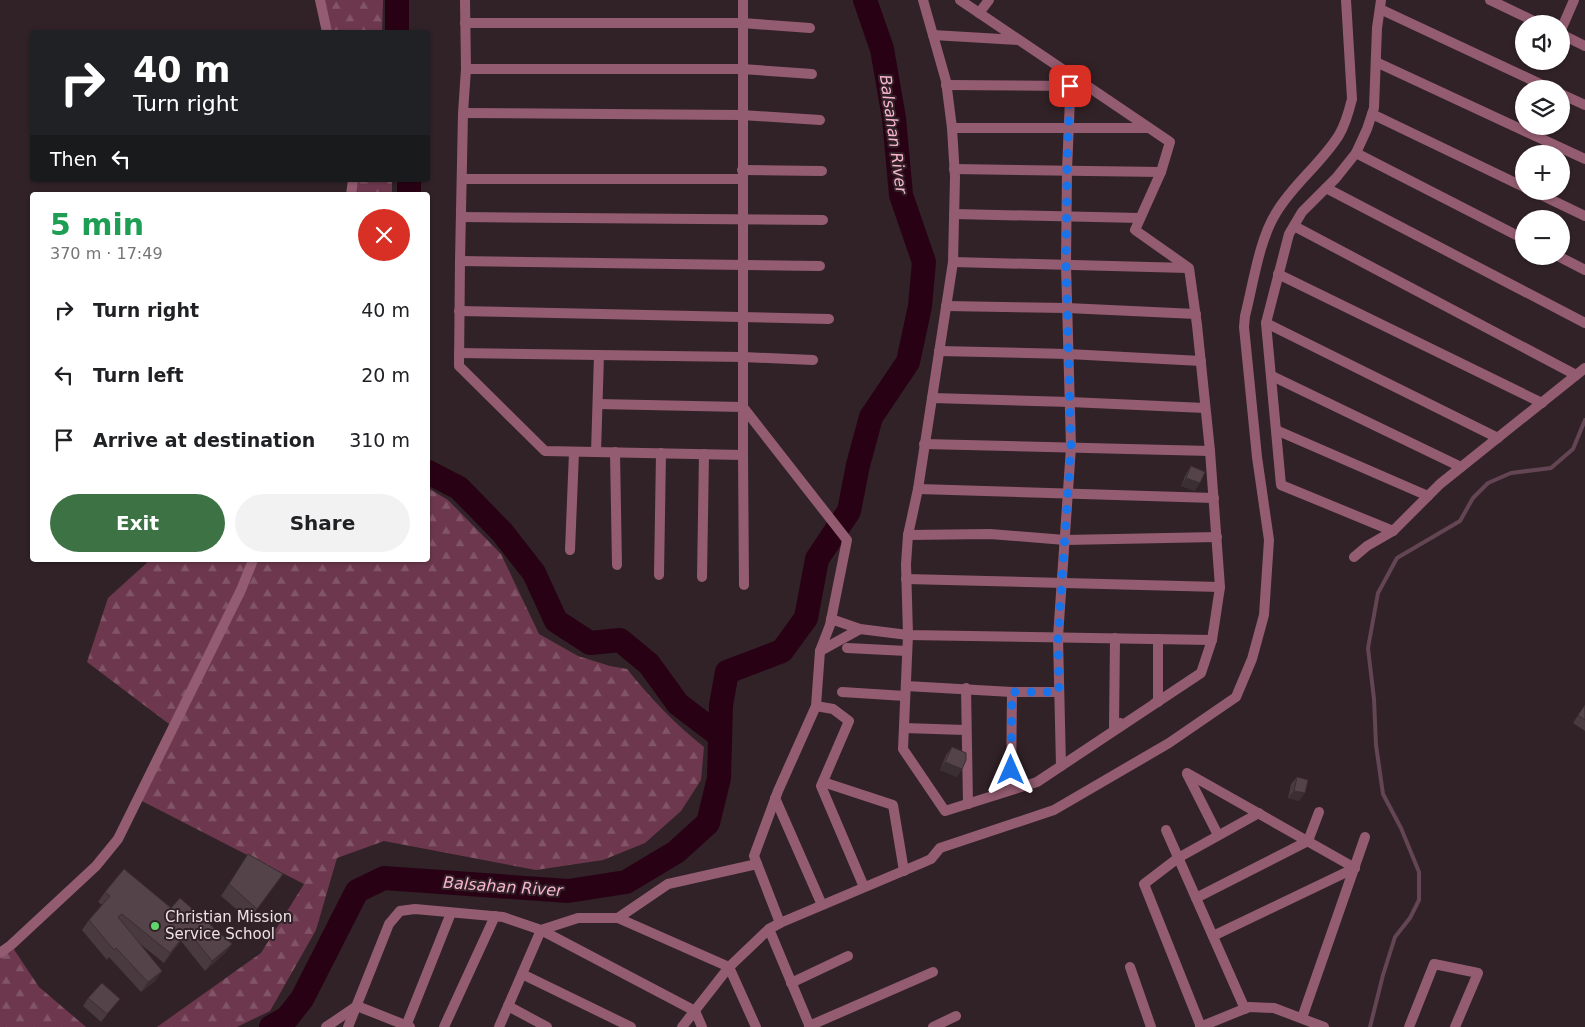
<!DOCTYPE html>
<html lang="en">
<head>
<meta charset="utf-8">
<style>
  :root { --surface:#fff; --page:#f2f2f2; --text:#202124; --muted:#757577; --accent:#3c7244 }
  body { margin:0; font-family:"DejaVu Sans",sans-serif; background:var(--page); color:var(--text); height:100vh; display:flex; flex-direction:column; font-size:19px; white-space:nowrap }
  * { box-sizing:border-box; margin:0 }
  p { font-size:16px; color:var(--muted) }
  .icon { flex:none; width:28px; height:28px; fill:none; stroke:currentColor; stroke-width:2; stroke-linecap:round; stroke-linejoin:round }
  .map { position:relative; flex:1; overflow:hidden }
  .drawer { position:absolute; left:30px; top:192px; width:400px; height:370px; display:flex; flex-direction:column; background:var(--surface); border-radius:5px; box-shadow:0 1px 4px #0004 }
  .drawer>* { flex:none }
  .top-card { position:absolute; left:30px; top:30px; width:400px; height:152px; border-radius:5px; box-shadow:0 1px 4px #0004; background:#202124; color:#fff; overflow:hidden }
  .tools { position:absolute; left:1515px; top:15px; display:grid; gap:10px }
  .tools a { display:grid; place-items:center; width:55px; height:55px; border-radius:50%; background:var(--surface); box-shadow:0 1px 4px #0004; font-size:25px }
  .pin { position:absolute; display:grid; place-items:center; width:42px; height:42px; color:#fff; margin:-21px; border-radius:10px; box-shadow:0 2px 8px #0006 }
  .me { position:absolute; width:55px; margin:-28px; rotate:0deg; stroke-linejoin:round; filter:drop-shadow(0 0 4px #0008) }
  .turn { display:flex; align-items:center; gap:18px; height:105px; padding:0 20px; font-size:22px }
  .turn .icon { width:65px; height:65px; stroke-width:2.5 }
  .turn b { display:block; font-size:35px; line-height:42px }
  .then { display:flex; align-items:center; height:48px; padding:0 20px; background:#0003; gap:10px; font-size:19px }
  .round { display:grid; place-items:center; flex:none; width:52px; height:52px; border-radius:26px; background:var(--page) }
  .headline { display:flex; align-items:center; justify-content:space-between; height:85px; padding:0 20px }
  h1 { font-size:30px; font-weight:700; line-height:38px; color:#1e9e55 }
  .action { display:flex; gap:10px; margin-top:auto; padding:10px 20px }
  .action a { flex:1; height:58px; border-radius:30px; background:var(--accent); color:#fff; font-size:20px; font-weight:700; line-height:58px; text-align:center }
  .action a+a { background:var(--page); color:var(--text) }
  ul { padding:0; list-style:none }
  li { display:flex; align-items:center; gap:15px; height:65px; padding:0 20px }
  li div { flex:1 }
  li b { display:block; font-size:19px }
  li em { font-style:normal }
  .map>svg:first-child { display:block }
  .forest { fill:url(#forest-firs) }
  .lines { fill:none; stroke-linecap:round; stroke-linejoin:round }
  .stream { stroke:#634553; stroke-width:4 }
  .river { stroke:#280214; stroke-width:24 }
  .minor { stroke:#945c71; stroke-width:10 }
  .tertiary { stroke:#945c71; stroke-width:10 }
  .wall { fill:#483a3f }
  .shaded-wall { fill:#3b2f33 }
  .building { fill:#544349; stroke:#3b2f33 }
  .route { stroke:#1a73e8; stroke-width:9; stroke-dasharray:0 16.2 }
  .poi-dot { fill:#5fd56b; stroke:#312227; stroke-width:2 }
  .labels { text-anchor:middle; stroke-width:4; stroke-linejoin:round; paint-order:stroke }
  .poi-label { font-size:15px; fill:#ede2e6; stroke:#312227; text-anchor:start }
  .water-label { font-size:16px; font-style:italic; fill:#fbb5cf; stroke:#312227 }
</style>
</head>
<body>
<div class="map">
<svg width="1585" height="1027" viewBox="0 0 1585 1027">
  <defs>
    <pattern id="forest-firs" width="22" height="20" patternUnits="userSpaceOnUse" patternTransform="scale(1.25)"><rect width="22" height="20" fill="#6d384d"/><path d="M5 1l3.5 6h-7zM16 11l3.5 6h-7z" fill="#825467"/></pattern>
  </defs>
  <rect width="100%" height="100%" fill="#312227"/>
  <g class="forest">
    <path d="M318,0h65l-1,32h-56z"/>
    <path d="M353,180h39v15h-43z"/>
    <path d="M428,488l20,12 53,54 38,80 39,22 32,10 17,3c24,30 47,54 77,78l-3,33 -20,31 -36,32 -42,17 -67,10 -152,-29 -47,17 -21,72 -46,81 -33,16h-80l104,-74 43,-69 -166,-85 35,-72 -86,-65 21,-64 42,-38h278z"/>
    <path d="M11,945l28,42 47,40h-86v-74z"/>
  </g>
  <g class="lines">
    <path class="stream" d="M1370,1027l13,-52 12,-38 15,-19 9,-18v-28l-18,-44 -18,-34 -7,-49 -2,-46 -6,-51 10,-55 19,-35 63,-37 13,-23 15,-15 23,-10 40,-5 22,-19 12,-29"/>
    <g class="river">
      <path d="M397,0v32"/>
      <path d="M409,195v-15"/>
      <path d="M428,472l31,16 43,44 32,41 22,48 34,22 30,-3 29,24 29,40 42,32"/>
      <path d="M271,1027l16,-9 15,-19 55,-108 27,-13 184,13 58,-9 50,-30 32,-29 11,-45 2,-73 6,-33 55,-21 24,-33 11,-59 32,-48 9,-46 13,-48 37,-55 12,-56 4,-44 -23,-67 -7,-77 -12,-69 -17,-49"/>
    </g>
    <g class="minor">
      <path d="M320,0l7,32"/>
      <path d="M465,0l1,69 -3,44 -3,148 -1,105 86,85 198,4v-48l-145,-3"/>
      <path d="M923,0l23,81 6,47 3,49 -2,85 -35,227 -10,46 -2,29 2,71 -5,114 42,62 92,-29 164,-109 11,-33 8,-53 -10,-136 -13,-126 -8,-57 -54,-38 26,-58 9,-30 -210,-142"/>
      <path d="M1381,0l-4,28 -3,80 -7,21 -11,24 -20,25 -34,34 -13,22 -23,89 15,162 112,46"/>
      <path d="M1490,0l50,24"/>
      <path d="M1380,9l171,80"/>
      <path d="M979,13l10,-13"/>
      <path d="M465,23h277l68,5"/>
      <path d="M1561,30l13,-30"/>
      <path d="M1561,34l24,12"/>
      <path d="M933,35l85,5"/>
      <path d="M1376,62l209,97"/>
      <path d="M466,69h276l70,5"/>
      <path d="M946,85l124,1"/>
      <path d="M1561,94l24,11"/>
      <path d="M463,113l279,2 78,5"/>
      <path d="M1372,114l152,73"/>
      <path d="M952,128h197"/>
      <path d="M1356,153l168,86"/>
      <path d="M954,169l207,3"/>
      <path d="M742,170l80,1"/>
      <path d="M462,179h280"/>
      <path d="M1326,188l259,135"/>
      <path d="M1533,191l52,25"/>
      <path d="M351,195l2,-15"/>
      <path d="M954,214l186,4"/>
      <path d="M461,217l362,3"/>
      <path d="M1294,226l282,149"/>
      <path d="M1558,256l27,14"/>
      <path d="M460,261l360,5"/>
      <path d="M953,262l235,6"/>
      <path d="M1278,274l264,129"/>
      <path d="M946,306l121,2 129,6"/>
      <path d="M459,311l370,8"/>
      <path d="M1266,323l232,115"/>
      <path d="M939,351l129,3 133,7"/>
      <path d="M459,353l284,4 70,3"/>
      <path d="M1272,376l189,91"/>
      <path d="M932,398l138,4 135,6"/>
      <path d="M1276,430l152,66"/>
      <path d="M924,444l286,7"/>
      <path d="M596,452l3,-97"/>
      <path d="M615,452l2,113"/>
      <path d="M743,455l1,130"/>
      <path d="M918,489l296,9"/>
      <path d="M908,535l82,-1 75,6 152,-3"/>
      <path d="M570,550l4,-98"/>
      <path d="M1354,557l13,-11 26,-15 47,-47 145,-116"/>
      <path d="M659,575l2,-122"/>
      <path d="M702,577l2,-123"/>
      <path d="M906,579l314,8"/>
      <path d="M831,619l29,10 48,6 304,5"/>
      <path d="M1115,638l-1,89 6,-4"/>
      <path d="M847,648l60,3"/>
      <path d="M820,651l40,-22"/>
      <path d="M906,686l106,6h47"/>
      <path d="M966,688l2,116"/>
      <path d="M842,692l63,4"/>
      <path d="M1155,703l3,-1v-63"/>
      <path d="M816,706l17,3 16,12 -28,65 43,101"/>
      <path d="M904,728l61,2"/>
      <path d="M1061,766l-3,-129 13,-190 -5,-182 1,-95 4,-95"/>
      <path d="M1187,773l168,95"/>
      <path d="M1187,774l31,61"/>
      <path d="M823,782l70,23 11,66"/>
      <path d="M1011,790l1,-98"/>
      <path d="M775,798l47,107"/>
      <path d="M1166,830l79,179"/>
      <path d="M1196,898l112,-57 11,-29"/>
      <path d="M618,918l50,-34 89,-20"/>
      <path d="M780,923l142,-60 9,-4 9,-11 114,-38 115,-67 67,-46 16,-38 12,-44 5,-75 -12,-83 -13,-130 1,-11c8,-31 14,-76 31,-103 17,-29 45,-49 63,-78 6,-10 10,-24 13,-36l-6,-99"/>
      <path d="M1213,936l142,-68"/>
      <path d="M0,953l11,-8 85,-79 22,-27 123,-249 12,-30"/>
      <path d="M1130,967l21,60"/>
      <path d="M522,974l109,53"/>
      <path d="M791,983l57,-27"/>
      <path d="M508,1006l39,21"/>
      <path d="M1302,1018l63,-181"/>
      <path d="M406,1026l45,-113"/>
      <path d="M809,1026l124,-54"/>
      <path d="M326,1027l31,-21 53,21"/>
      <path d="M348,1027l41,-103 11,-13 15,-2 88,8 38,13 37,-12h40l111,49 27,60"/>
      <path d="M444,1027l51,-111"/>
      <path d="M499,1027l42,-97 154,81 7,16"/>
      <path d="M682,1027l47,-60 40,-38"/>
      <path d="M933,1027l23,-11"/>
      <path d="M1201,1027l-57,-143 34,-26 81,-45"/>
      <path d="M1409,1027l25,-63 44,9 -23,54"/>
    </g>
    <g class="tertiary">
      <path d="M743,0v407l104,133 -17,85 -10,26 -4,55 -38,85 -24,65 26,67 -11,6 41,98"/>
      <path d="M1200,1027l49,-20 25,1 50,19"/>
    </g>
  </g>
  <g class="wall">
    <path d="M1191,466l4,25 -14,-5 5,-12z"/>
    <path d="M1585,705v26l-12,-8z"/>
    <path d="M952,747l10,22 -5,8 -17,-7 6,-15z"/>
    <path d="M1297,777l2,24 -11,-3 3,-14z"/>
    <path d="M248,854l35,20 -34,46 -28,-24z"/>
    <path d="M105,892l66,16 61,36 -7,9 -20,18 -24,-30 -17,22 -25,-20 23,28 -7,10 -14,11 -32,-35 -2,3 -25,-30 7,-10 13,-15 -4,-3z"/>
    <path d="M88,998l26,8 -13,16 -18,-16z"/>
  </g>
  <g class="shaded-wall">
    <path d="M1186,478l14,5 -5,8 -14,-5z"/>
    <path d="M945,762l17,7 -5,8 -17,-7z"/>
    <path d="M1294,791l11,2 -6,8 -11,-3z"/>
    <path d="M188,931l-7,10 -17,22 6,-10z"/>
    <path d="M232,944l-7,9 -20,18 7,-10z"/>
    <path d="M162,971l-7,10 -14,11 7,-10z"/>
  </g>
  <g class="building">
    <path d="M1191,466l14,6 -5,11 -14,-5z"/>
    <path d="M1585,705v15l-7,-5z"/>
    <path d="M952,747l14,6v7l-4,9 -17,-7z"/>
    <path d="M1297,777l11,3 -3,13 -11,-2z"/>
    <path d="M248,854l35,20 -26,35 -28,-25z"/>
    <path d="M124,869l47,39 9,-10 52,46 -20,17 -24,-30 -18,22 -48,-39 -4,3 44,54 -14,11 -32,-34 -2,2 -25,-30 21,-24 -5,-4z"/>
    <path d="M102,983l18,16 -13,15 -19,-16z"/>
  </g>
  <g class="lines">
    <path class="route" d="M1011,770l1,-78h47l-1,-54 13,-191 -5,-182 1,-95 3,-84"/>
  </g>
  <circle class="poi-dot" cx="155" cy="926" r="5"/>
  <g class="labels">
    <g class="poi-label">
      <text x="165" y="922">Christian Mission<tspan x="165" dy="17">Service School</tspan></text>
    </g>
    <g class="water-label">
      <text transform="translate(894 134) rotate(82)" y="6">Balsahan River</text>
      <text transform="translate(503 886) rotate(4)" y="6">Balsahan River</text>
    </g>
  </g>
</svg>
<div class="tools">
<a><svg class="icon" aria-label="sound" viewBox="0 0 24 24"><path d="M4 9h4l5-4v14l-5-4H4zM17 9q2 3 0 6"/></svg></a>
<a><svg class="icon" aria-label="layers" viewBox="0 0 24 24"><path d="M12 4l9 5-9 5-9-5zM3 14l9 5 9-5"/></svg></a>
<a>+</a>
<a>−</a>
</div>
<div class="pin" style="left:1070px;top:86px;background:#d93025"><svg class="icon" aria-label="arrive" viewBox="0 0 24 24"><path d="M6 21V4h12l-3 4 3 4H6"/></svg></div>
<svg class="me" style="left:1011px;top:770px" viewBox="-20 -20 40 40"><path d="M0-17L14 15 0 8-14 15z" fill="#1a73e8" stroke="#fff" stroke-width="4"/></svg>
<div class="top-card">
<div class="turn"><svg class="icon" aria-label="right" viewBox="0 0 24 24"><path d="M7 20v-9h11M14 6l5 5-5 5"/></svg><div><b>40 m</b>Turn right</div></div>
<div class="then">Then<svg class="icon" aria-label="left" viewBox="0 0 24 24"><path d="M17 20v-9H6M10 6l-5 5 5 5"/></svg></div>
</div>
<section class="drawer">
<div class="headline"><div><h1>5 min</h1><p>370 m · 17:49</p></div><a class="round" style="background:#d93025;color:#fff"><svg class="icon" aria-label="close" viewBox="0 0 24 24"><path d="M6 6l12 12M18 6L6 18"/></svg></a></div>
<ul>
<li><svg class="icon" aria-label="right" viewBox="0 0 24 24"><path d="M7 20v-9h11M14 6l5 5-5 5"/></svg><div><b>Turn right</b></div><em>40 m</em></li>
<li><svg class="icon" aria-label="left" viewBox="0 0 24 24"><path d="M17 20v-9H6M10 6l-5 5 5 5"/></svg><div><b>Turn left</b></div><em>20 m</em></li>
<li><svg class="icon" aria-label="arrive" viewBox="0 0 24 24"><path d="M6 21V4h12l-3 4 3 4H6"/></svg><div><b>Arrive at destination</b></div><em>310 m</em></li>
</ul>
<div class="action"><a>Exit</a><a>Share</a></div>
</section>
</div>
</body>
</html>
